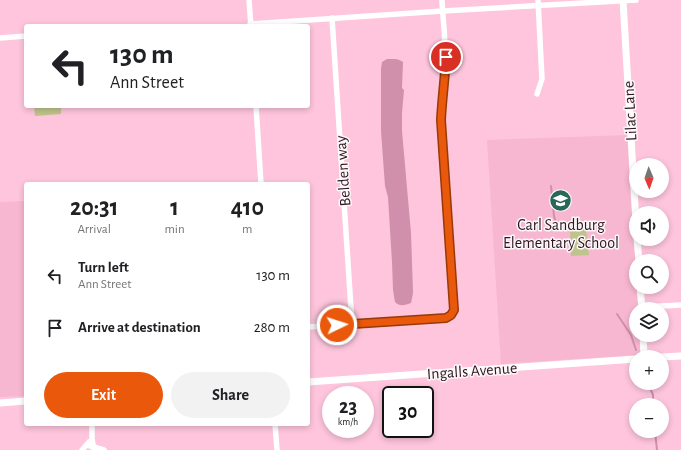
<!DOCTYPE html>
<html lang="en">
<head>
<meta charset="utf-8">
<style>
  :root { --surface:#fff; --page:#f2f2f2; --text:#202124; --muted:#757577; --accent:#ea580c }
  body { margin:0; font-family:"Alegreya Sans",sans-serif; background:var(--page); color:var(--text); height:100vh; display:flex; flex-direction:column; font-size:15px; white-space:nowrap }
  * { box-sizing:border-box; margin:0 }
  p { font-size:13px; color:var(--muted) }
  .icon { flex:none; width:22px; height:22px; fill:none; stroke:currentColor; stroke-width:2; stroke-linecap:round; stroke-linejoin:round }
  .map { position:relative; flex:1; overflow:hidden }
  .drawer { position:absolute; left:24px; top:182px; width:286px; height:244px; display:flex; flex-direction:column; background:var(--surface); border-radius:4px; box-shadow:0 2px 6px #0003 }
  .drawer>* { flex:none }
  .guide { position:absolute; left:24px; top:24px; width:286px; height:84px; border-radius:4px; box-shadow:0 2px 6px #0003; background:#fff; color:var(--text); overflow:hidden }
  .needle { width:26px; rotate:178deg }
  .controls { position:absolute; left:629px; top:158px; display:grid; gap:8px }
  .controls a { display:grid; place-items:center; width:40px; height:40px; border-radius:50%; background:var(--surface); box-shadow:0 2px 6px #0003; font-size:20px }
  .speed { position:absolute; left:322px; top:386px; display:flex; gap:8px; font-size:20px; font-weight:700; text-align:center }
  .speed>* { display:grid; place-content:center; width:52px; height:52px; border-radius:50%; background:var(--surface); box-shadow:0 2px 6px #0003; line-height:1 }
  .speed small { font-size:10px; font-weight:400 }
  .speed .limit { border:2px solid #111; border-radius:6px; background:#fff; color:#111 }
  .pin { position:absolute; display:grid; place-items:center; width:34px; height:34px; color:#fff; margin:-17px; border:2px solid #fff; border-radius:50%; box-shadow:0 1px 4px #0007 }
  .me { position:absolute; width:44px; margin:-22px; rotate:86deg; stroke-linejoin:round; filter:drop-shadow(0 0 3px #0008) }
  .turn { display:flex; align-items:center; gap:14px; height:84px; padding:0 20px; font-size:18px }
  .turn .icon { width:52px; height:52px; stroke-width:2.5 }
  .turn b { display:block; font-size:28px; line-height:34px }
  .eta { display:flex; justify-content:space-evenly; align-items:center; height:68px; text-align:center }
  .eta b { font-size:24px; font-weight:700; line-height:28px }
  .button { display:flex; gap:8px; margin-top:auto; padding:8px 20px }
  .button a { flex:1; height:46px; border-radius:24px; background:var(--accent); color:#fff; font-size:16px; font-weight:700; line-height:46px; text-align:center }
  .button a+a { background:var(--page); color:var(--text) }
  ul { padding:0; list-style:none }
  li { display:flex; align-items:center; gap:12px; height:52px; padding:0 20px }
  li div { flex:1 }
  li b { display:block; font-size:15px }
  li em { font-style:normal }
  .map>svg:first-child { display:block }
  .built { fill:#f7b7d1 }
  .green { fill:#bfc48c }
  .water { fill:#d08fab }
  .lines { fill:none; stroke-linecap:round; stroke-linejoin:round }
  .stream { stroke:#d08fab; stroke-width:2 }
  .minor { stroke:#fff; stroke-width:5.5 }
  .tertiary { stroke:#fff; stroke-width:7 }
  .route-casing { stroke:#983908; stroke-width:10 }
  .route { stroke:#ea580c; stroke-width:7 }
  .labels { text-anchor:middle; stroke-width:3; stroke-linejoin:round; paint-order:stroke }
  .street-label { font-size:16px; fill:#2c1720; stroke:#fdf7f9 }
  .poi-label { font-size:16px; fill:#2c1720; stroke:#fdf7f9 }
</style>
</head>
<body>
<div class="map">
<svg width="681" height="450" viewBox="0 0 681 450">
  <rect width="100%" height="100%" fill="#fec5dc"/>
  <g class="built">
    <path d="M628,135l8,126v26h2l1,22h-3v26h5v17l-4,3 -136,9 -14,-224z"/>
    <path d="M26,201v195l-26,1v-195z"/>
  </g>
  <g class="green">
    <path d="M34,106h27v8l-26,2z"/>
    <path d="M586,229l3,26 -18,1 -1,-26z"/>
  </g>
  <path class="water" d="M387,59c6,0 11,-1 16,3l-1,26 2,2 -2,23v18l9,102 2,60 -2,10c-6,2 -11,4 -16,-1l-2,-12 -1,-28 -4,-65 -3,-11 -4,-55v-62l1,-7z"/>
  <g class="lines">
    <g class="stream">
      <path d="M551,186l3,30 2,7"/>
      <path d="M617,314l14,21 5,15"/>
      <path d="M648,383l5,12v10"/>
      <path d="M655,431l2,19"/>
    </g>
    <g class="minor">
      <path d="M249,0l2,26"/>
      <path d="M332,18l20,306"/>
      <path d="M250,24l193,-13 193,-11"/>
      <path d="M0,38l26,-2"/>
      <path d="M537,94l5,-15 -4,-79"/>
      <path d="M256,106l5,78"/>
      <path d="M642,307l39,-2"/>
      <path d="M308,327l138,-9 5,-3 3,-5 -13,-190c1,-16 3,-32 4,-47 2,-24 -2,-49 -3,-73"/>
      <path d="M92,424v15l2,11"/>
      <path d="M275,424l2,26"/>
      <path d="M87,445l17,5"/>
      <path d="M82,450l7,-8"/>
    </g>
    <g class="tertiary">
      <path d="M623,0l13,223"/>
      <path d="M637,239l2,22"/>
      <path d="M640,287l2,22"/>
      <path d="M643,335l1,22"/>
      <path d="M662,357l19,-1"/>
      <path d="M308,382l328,-23"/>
      <path d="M0,403l26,-2"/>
    </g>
  </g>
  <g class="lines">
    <defs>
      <path id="route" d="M337,325l109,-7 5,-3 3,-5 -13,-190c1,-21 4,-42 5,-63"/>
    </defs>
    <use href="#route" class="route-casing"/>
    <use href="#route" class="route"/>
  </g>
  <defs>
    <symbol id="school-disc" viewBox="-11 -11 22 22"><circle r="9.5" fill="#276856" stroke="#fdf7f9"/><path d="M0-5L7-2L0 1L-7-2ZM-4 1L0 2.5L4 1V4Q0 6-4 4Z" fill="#fff"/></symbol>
  </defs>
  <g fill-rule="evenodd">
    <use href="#school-disc" x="548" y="188" width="25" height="25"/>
  </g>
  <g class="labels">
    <g class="street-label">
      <text transform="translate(629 111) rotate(-93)" y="6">Lilac Lane</text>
      <text transform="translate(342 171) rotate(-94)" y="6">Belden way</text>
      <text transform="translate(472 370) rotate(-4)" y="6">Ingalls Avenue</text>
    </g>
    <g class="poi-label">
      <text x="561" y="230">Carl Sandburg<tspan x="561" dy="18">Elementary School</tspan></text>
    </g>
  </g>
</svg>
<div class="controls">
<a><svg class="needle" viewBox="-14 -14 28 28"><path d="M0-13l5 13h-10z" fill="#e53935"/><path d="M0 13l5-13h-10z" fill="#757577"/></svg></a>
<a><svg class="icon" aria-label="sound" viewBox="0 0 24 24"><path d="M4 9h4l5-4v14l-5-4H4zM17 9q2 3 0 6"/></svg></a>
<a><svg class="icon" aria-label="search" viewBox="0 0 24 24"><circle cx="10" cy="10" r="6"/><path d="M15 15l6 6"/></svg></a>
<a><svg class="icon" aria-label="layers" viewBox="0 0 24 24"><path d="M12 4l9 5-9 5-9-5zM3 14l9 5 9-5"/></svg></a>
<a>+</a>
<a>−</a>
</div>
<div class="speed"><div>23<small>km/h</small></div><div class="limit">30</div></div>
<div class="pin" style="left:446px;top:57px;background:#d93025"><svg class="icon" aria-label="arrive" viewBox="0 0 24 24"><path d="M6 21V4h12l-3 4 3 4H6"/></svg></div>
<svg class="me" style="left:337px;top:325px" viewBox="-20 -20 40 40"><circle r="17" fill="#ea580c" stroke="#fff" stroke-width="3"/><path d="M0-11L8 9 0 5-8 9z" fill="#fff"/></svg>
<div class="guide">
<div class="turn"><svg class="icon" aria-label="left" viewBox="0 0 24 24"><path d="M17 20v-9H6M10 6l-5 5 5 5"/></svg><div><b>130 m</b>Ann Street</div></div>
</div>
<section class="drawer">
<div class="eta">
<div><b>20:31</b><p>Arrival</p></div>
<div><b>1</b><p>min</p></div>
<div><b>410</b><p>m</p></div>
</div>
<ul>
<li><svg class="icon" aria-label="left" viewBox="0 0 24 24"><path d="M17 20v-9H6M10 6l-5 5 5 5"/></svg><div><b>Turn left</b><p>Ann Street</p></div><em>130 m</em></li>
<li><svg class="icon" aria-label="arrive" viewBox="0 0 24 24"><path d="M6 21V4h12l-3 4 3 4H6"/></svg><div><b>Arrive at destination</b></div><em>280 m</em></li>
</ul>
<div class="button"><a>Exit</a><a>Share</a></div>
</section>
</div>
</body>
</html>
